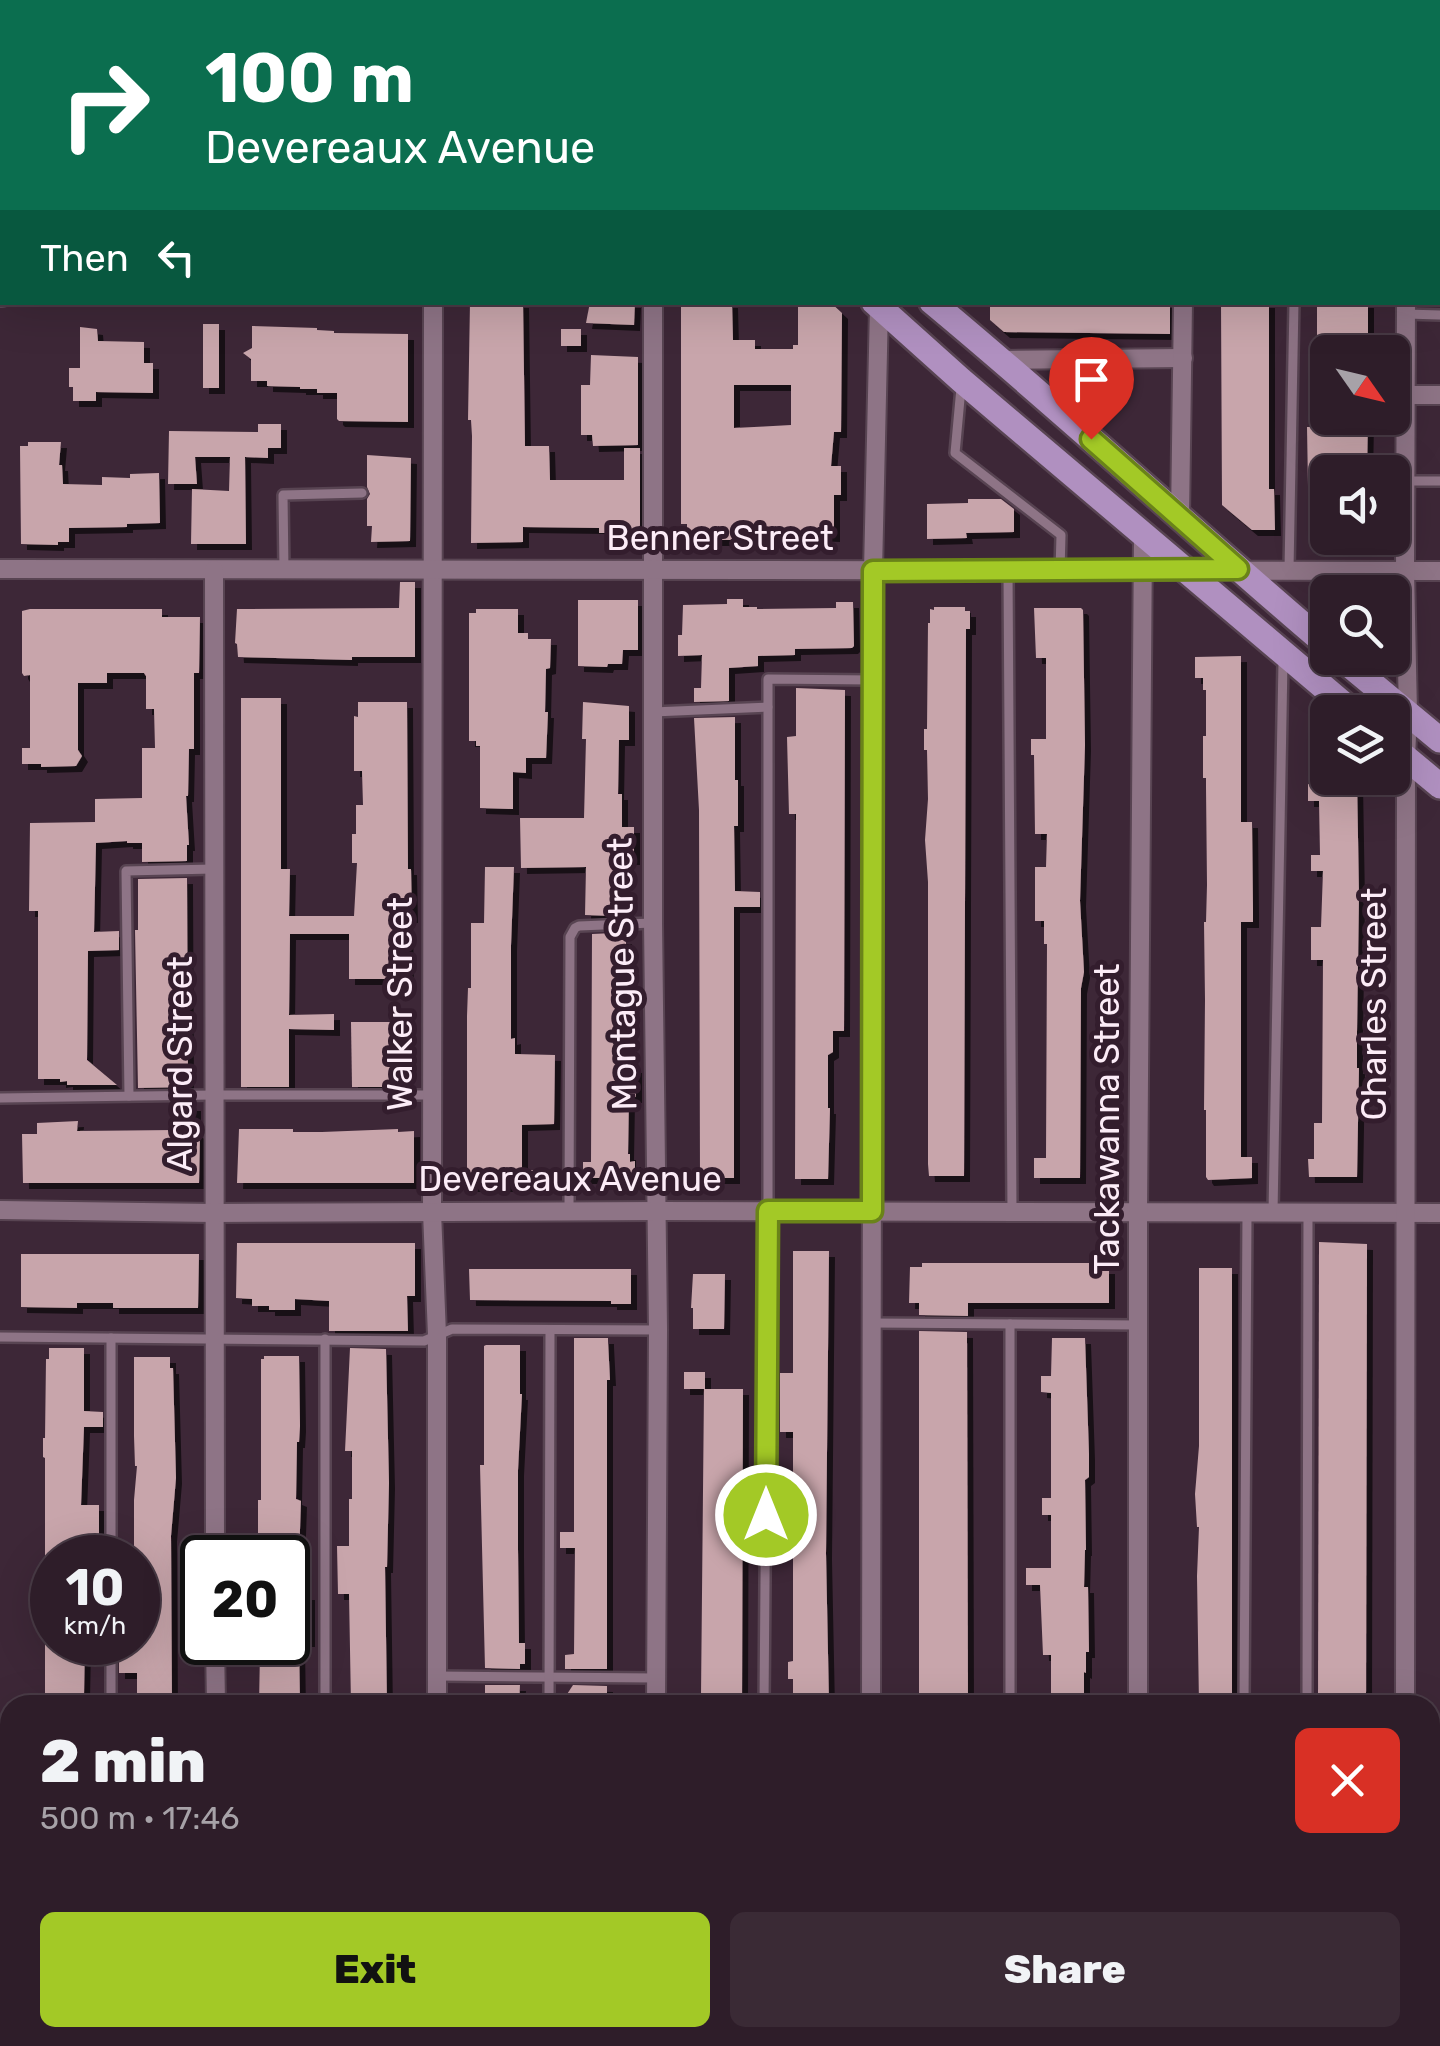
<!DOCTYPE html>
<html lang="en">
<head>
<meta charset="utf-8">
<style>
  :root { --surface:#2e1d29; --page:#3a2a35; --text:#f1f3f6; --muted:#a7a2a8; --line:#493b46; --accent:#a3c926 }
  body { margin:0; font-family:Rubik,sans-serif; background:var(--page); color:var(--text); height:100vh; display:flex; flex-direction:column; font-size:38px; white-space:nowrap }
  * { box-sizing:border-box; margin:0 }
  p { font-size:32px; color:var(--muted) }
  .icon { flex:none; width:55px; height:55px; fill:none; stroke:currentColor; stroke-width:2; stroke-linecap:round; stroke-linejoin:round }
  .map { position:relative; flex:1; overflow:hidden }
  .panel { position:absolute; left:0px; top:1695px; width:1440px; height:352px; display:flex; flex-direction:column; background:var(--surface); border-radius:30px 30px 0 0; box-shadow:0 10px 40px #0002,0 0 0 2px var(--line) }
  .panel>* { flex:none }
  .banner { position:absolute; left:0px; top:0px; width:1440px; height:305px; box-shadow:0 10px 40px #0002,0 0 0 2px var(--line); background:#0b6e4f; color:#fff; overflow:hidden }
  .needle { width:65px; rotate:124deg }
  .buttons { position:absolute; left:1310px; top:335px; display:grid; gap:20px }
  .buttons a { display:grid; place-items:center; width:100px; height:100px; border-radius:15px; background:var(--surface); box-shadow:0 10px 40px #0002,0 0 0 2px var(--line); font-size:50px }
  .speed { position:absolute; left:30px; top:1535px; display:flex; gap:20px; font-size:50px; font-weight:700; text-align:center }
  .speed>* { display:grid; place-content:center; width:130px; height:130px; border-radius:50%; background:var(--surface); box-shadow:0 10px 40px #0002,0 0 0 2px var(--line); line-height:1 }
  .speed small { font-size:25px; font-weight:400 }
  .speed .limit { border:5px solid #111; border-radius:15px; background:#fff; color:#111 }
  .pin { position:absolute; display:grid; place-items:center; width:85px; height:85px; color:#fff; margin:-102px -42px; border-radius:50% 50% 50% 0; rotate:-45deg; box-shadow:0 0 10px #0007 }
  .pin .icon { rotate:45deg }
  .me { position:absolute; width:110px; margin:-55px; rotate:0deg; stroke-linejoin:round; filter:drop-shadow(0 0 8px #0008) }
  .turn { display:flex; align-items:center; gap:35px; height:210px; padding:0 40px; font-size:45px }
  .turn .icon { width:130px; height:130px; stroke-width:2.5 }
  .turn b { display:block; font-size:70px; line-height:85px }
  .then { display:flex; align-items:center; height:95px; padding:0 40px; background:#0003; gap:20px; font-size:38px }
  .round { display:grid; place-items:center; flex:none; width:105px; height:105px; border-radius:15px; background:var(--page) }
  .summary { display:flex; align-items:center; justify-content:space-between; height:170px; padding:0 40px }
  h1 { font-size:60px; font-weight:800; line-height:75px }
  .cta { display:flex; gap:20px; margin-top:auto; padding:20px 40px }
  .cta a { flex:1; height:115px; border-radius:15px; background:var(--accent); color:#111; font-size:40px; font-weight:800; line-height:115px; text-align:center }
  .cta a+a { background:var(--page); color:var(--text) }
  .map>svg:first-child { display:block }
  .building { fill:#c8a5ab; fill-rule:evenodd; filter:url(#shadow) }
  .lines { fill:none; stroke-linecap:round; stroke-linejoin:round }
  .lane-casing { stroke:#584452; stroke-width:14 }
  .street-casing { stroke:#584452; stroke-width:22 }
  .primary-casing { stroke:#584452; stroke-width:30 }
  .highway-casing { stroke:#584452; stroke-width:35 }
  .lane { stroke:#8e7486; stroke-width:9 }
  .street { stroke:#8e7486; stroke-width:18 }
  .primary { stroke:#b090c0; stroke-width:25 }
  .highway { stroke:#c7a3e7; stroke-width:30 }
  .route-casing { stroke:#6a8319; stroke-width:25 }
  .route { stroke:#a3c926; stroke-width:18 }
  .labels { text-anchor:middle; stroke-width:10; stroke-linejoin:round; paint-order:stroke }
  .street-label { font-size:35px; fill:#fcecf7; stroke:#331d2d }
</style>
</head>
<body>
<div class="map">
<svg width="1440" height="2046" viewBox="0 0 1440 2046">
  <defs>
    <filter id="shadow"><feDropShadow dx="6" dy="6" stdDeviation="0" flood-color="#0009"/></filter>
  </defs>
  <rect width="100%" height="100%" fill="#3d2737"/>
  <g class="building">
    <path d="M470,302h53l2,144h24l1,34h74v-32h16v77l-1,4 -20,1v3h-20v-5l-76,-1v15l-52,1 1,-107 -1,-16h-3z"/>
    <path d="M590,302h45l-1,23 -48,-2z"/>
    <path d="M681,302h51l1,38h22v9h38v-4h5v-43h32l12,11 -1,119h-7l-3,34h10v29h-7v41l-97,-4 -3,8h-45v-3h-2v-13h-6zM734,385h57v40l-57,3z"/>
    <path d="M990,302h180v32l-166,-2 -14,-12z"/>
    <path d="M1221,302h48v187h5l1,41h-23l-30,-25z"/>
    <rect x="1317" y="302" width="51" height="50"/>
    <rect x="203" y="324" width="16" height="64"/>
    <path d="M252,326l65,2v2l17,1v2l74,1v88l-69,-1 -2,-2v-26h-20v-4h-17v-2l-33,-1v-5h-16v-22l-8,-6 9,-5z"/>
    <path d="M80,327l17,2 1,12 46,1v21h9v30l-57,-1v9h-23v-14h-4v-19h11z"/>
    <rect x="561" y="329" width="20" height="17"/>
    <path d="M591,355l47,2v88l-45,1 -1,-11h-11v-50h9z"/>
    <path d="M1317,418h51l-1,54h-39v72h-19l-2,-117h10z"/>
    <path d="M258,424h23v24h-13v10l-23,-1 1,87h-55l1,-55 37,2 1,-34h-35l2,27h-29l1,-53 89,1z"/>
    <path d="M28,442h33l-2,23h3l1,19 39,1v-8l28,1v-4l29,-1 1,50 -33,1v3l-58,1v14h-11v3l-37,-1 -1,-98h8z"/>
    <path d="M367,455l44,3 -1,83 -39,1 1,-16h-5v-27l3,-5 -3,-7z"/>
    <path d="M968,499h33l13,10v23l-48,1 1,5 -40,1v-35l41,-1z"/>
    <path d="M400,582h15v75h-63v3l-114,-3 -1,-13 -2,-1 2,-34 162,-1z"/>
    <path d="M727,599h16v8h14v2l79,-1v-6h17l1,44 -2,2 -57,1v6l-37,1v10l-29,2v33l-35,1v-14h7l1,-33 -24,1v-21h4l1,-30 44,-1z"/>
    <path d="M578,600h60v50h-15l-1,14h-14l-1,3 -29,-1z"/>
    <path d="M934,607h31v4h5v18h-4l-2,547h-35l-1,-12v-282l-3,-42 3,-41 -1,-49h-3v-21h3l1,-106h2v-14l4,1z"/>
    <path d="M1034,608h47l2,2 2,135 -5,156 4,71 -3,16 -1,190h-46v-20h12l1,-214h-3v-23h-9v-54h11l1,-33h-12l-1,-79h-3v-16h15v-81h-10z"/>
    <path d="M30,609h132v8h38l-1,56h-5v76h-5l-1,47h-2l3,49h-2v16l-45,1v-19h-15v-2l-31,2 -2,89 25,-1v19l-31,1 -1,109 30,25h-50v-4l-7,1v-3h-22v-168h-9l1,-88 65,-1v-23l47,-1v-50h13l-1,-39h-8v-33l-2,-3h-37v10h-29v67l4,6 -6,10 -35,1v-3h-19v-16h8v-73l-6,1 -2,-3v-62z"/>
    <path d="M476,609h42v24h10v6h23l-1,29 -4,1 -1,43h3l-2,46h-20v15l-13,-1v37l-33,-1v-62h-4v-5h-7v-128h7z"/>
    <path d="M1241,656v166h11l1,87v13h-12v235h11v21l-44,2 -2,-3v-67h-2l1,-110 -1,-78h2l1,-37 -1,-98v-9h-3v-42h3v-46h-3v-12h-8v-21z"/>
    <path d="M796,688l49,2 -1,341h-11v21l-5,3v53h2l-2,71h-33l1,-357v-8h-7l-2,-77 9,-1z"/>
    <path d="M241,698h40v171h9l-1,47h65l3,-53h-5v-29h4v-29h7l-1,-34h-8v-55l4,1v-15h49l1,167h3l1,48h-5l1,62h-59v-45h-59l-1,81 45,-1v16l-45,-1v58h-48z"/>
    <path d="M583,702l46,4v34h-10l-1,54h4v33h12v32h-18l-2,57 -29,-1 1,-48 -65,1 -1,-50h64l2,-79h-4z"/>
    <path d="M735,717v63h3v46h-4l1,65 25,1v15h-26v271h-34l-1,-368 -5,-92z"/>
    <path d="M1317,778h40l2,118 -2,136v36h2l-2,109h-48l-1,-18h6v-36h8l1,-163h-12v-33h10l2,-56h-12v-16h9l-1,-54h-11v-17h9z"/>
    <path d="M485,867h29l-3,78v94l4,-1v16l40,1 -1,69 -32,1v45h23v16h-78v-170l1,-28h3v-65h13z"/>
    <path d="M187,878l1,209 -50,1 -3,-158h3v-51z"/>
    <path d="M614,933v5h12v121h4v8h6v30l-7,-1 -1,58h2v8l5,-1v17h-52v-16h8l1,-228z"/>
    <path d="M351,1022h52l-2,65h-49z"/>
    <path d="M174,1105h21v26l5,3 -1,49h-176l-1,-49h15v-11l41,-2 -1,10 98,-1z"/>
    <path d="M239,1129h54v3h29l76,-3v3l16,-1v52h-177z"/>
    <path d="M1319,1242l48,2 -1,461h-48z"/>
    <path d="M237,1243h178v53h-8l1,35h-79v-30l-34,-2v11h-26v-4h-17v-7l-16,-1z"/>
    <path d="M793,1251h36l-3,303 3,149 -3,2h-33v-26h-5v-17l5,-1v-229h-13v-59h13z"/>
    <path d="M21,1254h178l-1,54h-85v-5h-36v5l-56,-1z"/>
    <path d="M922,1263h174v5h13v35h-141v13l-49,-1v-12h-10l1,-36h12z"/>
    <path d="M1199,1268h33v437h-33l-2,-129 2,-49h-2l-2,-33 4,-48z"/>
    <path d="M469,1269h162v35h-20v-3l-141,-1z"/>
    <path d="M693,1274h32l-1,55h-31v-21h-2z"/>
    <path d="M919,1331l48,1 1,373h-49z"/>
    <path d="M574,1338h34v3l2,39h-3v289h-42v-14l9,-1 1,-106h-15v-16h14z"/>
    <path d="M1052,1338h33l4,116v23l-4,3 1,70h-1l-1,37h4l1,65h-3v21l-2,-1v33h-33v-50h-8l-3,-70h-14v-17h25v-53h-9v-17h9v-105l-10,-1v-16h10z"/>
    <path d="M486,1345h34v49h2l-4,76v80l1,93h6v21h-5v5l-35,-1 -5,-203h4v-119z"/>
    <path d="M49,1348h35v63l19,1v15h-19l-3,78h18v32h-14v21h-40v-100l-2,-1v-19h2l1,-79h3z"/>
    <path d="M350,1348l36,1 3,134 -2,84h-2l2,138h-36l-2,-111h-11l-1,-48h12v-47h3v-48h-7z"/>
    <path d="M264,1356h35l1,70 -1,16h-2l-1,57 5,2 -2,57h-35v-22h-6v-36h3v-141h3z"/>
    <path d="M134,1357h36v11h3l3,110 -5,58 1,169h-35v-32h-18v-31h19v-84h-4v-58l3,-34h-2l-1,-30z"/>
    <rect x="684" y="1372" width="21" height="17"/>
    <path d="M704,1389h39l-1,313h-5v3h-35l-1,-9z"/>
    <rect x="288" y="1594" width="21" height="47"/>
    <path d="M45,1642h40l-1,52h-3v11h-36z"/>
    <path d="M264,1642h35l1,62 -41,1 1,-54 4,-1z"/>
    <path d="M485,1685h35l-1,20h-34z"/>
    <path d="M573,1685l34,1v19h-47z"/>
  </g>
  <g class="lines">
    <defs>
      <g id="lane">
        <path d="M784,0v2"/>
        <path d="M832,0v2"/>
        <path d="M1305,2v-2"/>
        <path d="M1438,152h2"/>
        <path d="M1406,314l34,1"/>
        <path d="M961,388l-6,65 106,82 -1,36"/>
        <path d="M1406,481h34"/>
        <path d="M284,570l-1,-75 79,-2"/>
        <path d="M1289,570l5,-268"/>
        <path d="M1008,571l4,641"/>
        <path d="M653,712l115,-5"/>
        <path d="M129,1096l-3,-225 87,-2"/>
        <path d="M0,1098l213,-3h219"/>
        <path d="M569,1211l1,-274 5,-9 4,-2 73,-3"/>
        <path d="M1273,1213l10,-552"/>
        <path d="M872,1323l266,2"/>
        <path d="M0,1337l424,4 28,-12 206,1"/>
        <path d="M325,1339v366"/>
        <path d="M111,1558v-220"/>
        <path d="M437,1676l219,2"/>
        <path d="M111,1705v-63"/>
        <path d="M549,1705l1,-375"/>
        <path d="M764,1705l4,-494v-532l105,1"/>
        <path d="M1010,1705v-381"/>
        <path d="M1244,1705l3,-492"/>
        <path d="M1307,1705l1,-492"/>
        <path d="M1430,1737h10"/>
        <path d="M1430,1911h10"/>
        <path d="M326,2038v8"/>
        <path d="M110,2046v-8"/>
      </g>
      <g id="street">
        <path d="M1184,0v2"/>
        <path d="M435,2v-2"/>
        <path d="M873,2v-2"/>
        <path d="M1407,2v-2"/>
        <path d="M0,23h2"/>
        <path d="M1438,27h2"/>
        <path d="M1438,228h2"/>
        <path d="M0,297h2"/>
        <path d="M433,302l-1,910 5,123v370"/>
        <path d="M653,302v621l5,407 -2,375"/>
        <path d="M1002,360l181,-2"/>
        <path d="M1406,395h34"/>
        <path d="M1180,518l3,-216"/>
        <path d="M0,569l1440,2"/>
        <path d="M214,570l1,988"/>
        <path d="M0,1210l213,3 445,-2 782,2"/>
        <path d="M215,1642l1,63"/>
        <path d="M871,1705l2,-1134 6,-264"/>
        <path d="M1138,1705v-492l5,-679"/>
        <path d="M1405,1705l1,-948 2,-43 -3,-143 1,-269"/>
        <path d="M217,2038v8"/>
        <path d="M436,2038v8"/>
        <path d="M1408,2038v8"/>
        <path d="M872,2046v-8"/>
      </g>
      <g id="primary">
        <path d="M533,0l3,2"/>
        <path d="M874,302l87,78 392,332"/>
        <path d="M932,302c135,112 263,231 396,344"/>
        <path d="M1341,658l99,82"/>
        <path d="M1392,746l48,40"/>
      </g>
      <g id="highway">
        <path d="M0,1854h10"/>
        <path d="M1430,1857h10"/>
      </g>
    </defs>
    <use href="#lane" class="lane-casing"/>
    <use href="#street" class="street-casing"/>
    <use href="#primary" class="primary-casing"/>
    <use href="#highway" class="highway-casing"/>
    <use href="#lane" class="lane"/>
    <use href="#street" class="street"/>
    <use href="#primary" class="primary"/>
    <use href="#highway" class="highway"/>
  </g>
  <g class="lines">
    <defs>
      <path id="route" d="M766,1515l2,-304h104l1,-640 365,-2 -147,-130"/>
    </defs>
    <use href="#route" class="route-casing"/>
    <use href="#route" class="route"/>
  </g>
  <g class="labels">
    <g class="street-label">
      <text x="720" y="550">Benner Street</text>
      <text transform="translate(622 974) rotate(-91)" y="12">Montague Street</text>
      <text transform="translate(400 1004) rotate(-90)" y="12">Walker Street</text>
      <text transform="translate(1374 1004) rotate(-90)" y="12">Charles Street</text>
      <text transform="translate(180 1064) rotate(-90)" y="12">Algard Street</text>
      <text transform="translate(1107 1119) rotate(-90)" y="12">Tackawanna Street</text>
      <text x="570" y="1191">Devereaux Avenue</text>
    </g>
  </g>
</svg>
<div class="buttons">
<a><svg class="needle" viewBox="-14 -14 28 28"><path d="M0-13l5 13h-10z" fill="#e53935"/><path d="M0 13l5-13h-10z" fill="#a7a2a8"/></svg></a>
<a><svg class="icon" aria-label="sound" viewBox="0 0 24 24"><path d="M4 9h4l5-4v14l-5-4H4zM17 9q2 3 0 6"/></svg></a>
<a><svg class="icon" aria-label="search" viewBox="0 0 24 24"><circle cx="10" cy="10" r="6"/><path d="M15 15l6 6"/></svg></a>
<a><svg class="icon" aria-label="layers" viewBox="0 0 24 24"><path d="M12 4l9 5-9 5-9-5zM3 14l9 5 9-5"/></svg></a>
</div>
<div class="speed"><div>10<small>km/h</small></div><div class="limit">20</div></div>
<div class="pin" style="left:1091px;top:439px;background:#d93025"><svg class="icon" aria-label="arrive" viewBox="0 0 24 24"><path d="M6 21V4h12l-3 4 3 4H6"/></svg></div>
<svg class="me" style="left:766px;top:1515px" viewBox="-20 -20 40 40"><circle r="17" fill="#a3c926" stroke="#fff" stroke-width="3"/><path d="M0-11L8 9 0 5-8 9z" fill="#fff"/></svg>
<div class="banner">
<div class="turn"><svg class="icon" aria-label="right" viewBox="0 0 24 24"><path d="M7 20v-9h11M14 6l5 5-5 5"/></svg><div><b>100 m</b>Devereaux Avenue</div></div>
<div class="then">Then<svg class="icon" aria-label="left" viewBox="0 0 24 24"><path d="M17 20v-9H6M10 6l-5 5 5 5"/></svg></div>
</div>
<section class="panel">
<div class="summary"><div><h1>2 min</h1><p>500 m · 17:46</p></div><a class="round" style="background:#d93025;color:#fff"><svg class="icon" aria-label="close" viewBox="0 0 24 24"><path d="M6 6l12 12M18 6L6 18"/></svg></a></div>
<div class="cta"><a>Exit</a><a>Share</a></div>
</section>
</div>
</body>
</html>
